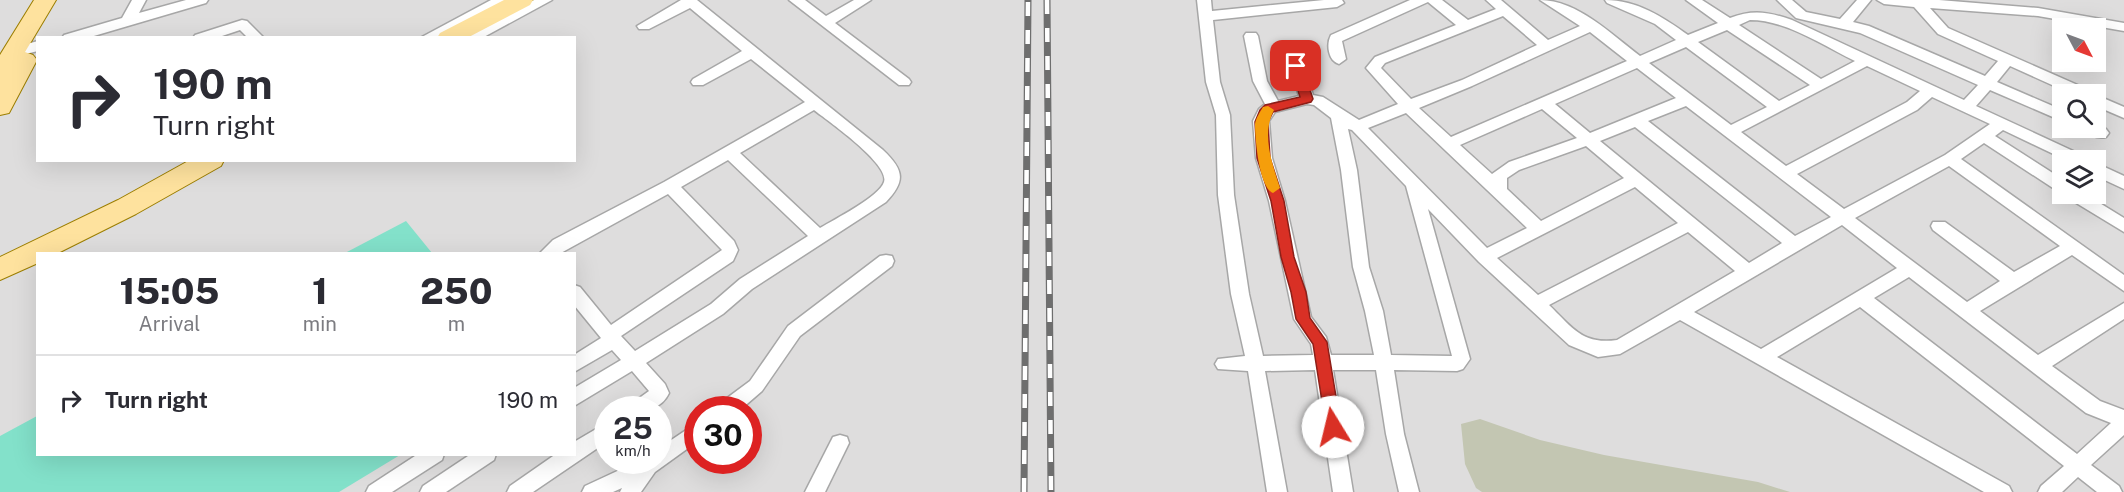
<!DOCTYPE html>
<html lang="en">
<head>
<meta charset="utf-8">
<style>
  :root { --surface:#fff; --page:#f2f2f3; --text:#2b2b33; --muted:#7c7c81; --line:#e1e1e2 }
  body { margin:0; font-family:"Public Sans",sans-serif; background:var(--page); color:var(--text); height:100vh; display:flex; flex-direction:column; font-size:22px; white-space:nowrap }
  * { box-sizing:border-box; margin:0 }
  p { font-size:20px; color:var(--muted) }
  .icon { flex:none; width:33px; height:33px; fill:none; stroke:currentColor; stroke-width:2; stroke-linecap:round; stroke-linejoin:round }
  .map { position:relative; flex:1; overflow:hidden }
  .panel { position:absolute; left:36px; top:252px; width:540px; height:204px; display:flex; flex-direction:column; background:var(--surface); border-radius:0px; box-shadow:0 6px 24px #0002 }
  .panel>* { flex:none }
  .guide { position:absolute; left:36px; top:36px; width:540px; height:126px; border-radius:0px; box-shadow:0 6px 24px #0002; background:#fff; color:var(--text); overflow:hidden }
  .needle { width:39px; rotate:131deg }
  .fabs { position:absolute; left:2052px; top:18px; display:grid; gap:12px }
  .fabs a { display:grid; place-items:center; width:54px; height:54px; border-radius:0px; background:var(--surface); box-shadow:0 6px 24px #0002; font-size:30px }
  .speed { position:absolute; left:594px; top:396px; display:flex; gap:12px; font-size:30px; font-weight:700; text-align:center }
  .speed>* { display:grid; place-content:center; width:78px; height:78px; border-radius:50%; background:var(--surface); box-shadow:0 6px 24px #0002; line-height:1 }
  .speed small { font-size:15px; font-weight:400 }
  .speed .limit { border:9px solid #d22; background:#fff; color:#111 }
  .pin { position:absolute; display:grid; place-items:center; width:51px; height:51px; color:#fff; margin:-26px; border-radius:12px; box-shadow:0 3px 9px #0006 }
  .me { position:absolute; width:66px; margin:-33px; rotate:351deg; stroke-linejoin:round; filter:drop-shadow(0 0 4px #0008) }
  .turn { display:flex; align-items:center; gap:21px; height:126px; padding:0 18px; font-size:27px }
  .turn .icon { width:78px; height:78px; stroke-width:2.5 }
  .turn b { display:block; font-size:42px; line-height:51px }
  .eta { display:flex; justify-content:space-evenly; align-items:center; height:102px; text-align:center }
  .eta b { font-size:36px; font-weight:800; line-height:42px }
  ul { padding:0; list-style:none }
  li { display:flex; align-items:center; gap:18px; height:90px; padding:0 18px; border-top:2px solid var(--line) }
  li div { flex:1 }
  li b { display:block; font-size:22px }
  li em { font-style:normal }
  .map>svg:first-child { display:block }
  .residential { fill:#dedddd; fill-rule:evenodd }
  .construction { fill:#c3c6b2 }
  .pitch { fill:#83e1ca }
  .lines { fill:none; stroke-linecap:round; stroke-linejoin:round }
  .street-casing { stroke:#a7a7a7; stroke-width:3 }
  .primary-casing { stroke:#9c7e00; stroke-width:2 }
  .street { fill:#fff; fill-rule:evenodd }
  .primary { fill:#fee29e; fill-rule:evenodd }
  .rail-casing { stroke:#6e6e6e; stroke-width:7 }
  .rail { stroke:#fff; stroke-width:4.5; stroke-dasharray:14; stroke-linecap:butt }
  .route { fill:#d93025; stroke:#8d1f18; stroke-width:1.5 }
  .slow { fill:#f59e0b }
</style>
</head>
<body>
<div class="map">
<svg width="2124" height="492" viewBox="0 0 2124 492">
  <rect width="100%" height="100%" fill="#f1efe7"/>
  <path class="residential" d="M0,0h2124v492h-2124zM2062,28h34v34h-34zM38,38h536v122h-536zM2062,94h34v34h-34zM2062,160h34v34h-34zM38,254h536v200h-536zM608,410h50v50h-50zM698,410h50v50h-50z"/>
  <path class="construction" d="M1480,419l60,21 64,15 154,27 32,10h-308l-6,-4 -11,-24 -4,-40z"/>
  <g class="pitch">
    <path d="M406,221l26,32h-87z"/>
    <path d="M37,416l1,38 362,1 -61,37h-339v-56z"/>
  </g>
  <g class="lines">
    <defs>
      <g id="street">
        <path d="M132,0h14l-7,13 47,-13h22l-2,3 -119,35h-25l2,-3 58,-17z"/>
        <path d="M491,0h18l-70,38h-19z"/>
        <path d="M534,0h18l-70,38h-19z"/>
        <path d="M681,0h16l186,150c21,20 23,31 3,52l-134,87 -29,25 -77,49 19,21 4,9c-8,17 -23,17 -40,17l2,-6 18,-13 -17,-20 -58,35v-18l47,-28 -9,-10 -38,22v-17l27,-17 -27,-33v-20l6,2 31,38 111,-75 -54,-56 -109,60h-20l14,-14 111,-58 141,-80 -54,-43 -48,26h-10l-2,-3 2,-3 49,-28 -52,-43 -41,21h-10l-2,-3zM814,110c14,11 76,54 70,72 -5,15 -49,37 -64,46l-80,-75zM728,160l80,76 -68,43 -29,25 -76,47 -14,-15 112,-75 5,-11 -4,-9 -53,-54z"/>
        <path d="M789,0h16l21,16 28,-16h17l-36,23 74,56 2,3 -2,3h-10z"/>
        <path d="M1197,0h14l1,11 112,-11h18l2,3 -7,4 -124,13 7,62 10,33 4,80 15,99 14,62 50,-1 -2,-11 -17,-25 -25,-118 -13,-43 -3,-37 6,-12 6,-5 -12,-23 -9,-45 2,-3h10l2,3 9,45 11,20 21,-5 -15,-47 7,-5 7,5 15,46 10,2 36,23 39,-16 -32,-36 9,-11 81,-32 -28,-23 -86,39 4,18 -7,5c-11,-3 -13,-20 -8,-29l79,-35h32l26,20 28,-11 -10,-9h15l47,40 32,-14 -40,-26c37,0 71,34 100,56l36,-16 -21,-16 -48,-21 -2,-3c32,0 58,17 83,35l30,-12 -32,-23h16l28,18c23,-9 39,-6 62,2l172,80 14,-15 -118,-52 -64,-15 -19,-18h15l14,12 34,7 17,-19h14l-18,22 16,4 116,50 13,-15 -60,-27 -24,-27 -30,-3 -7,-4h62l99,8 86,15v8l-86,-15 -108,-8 18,20 141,62 2,4h-19l-62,-28 -13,16 65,28v11l-72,-31 -14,16 108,50 2,4h-20l-63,-30 -8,6 67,43v13l-6,-2 -72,-47 -23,16 163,116v16l-52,-36 -92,56 58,44 86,-52v16l-72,47 48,35 24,9v25l-33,30 28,21 3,6h-25l-19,-15 -16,15h-24l3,-6 23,-20 -204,-159 -83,50 232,129 3,6h-28l-304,-172 -60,34 -22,3 -29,-12 -90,-83 -51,-53 42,150 -7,10 -6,2 -63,-1 10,64 15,58h-20l-13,-58 -10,-64h-43l20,122h-20l-18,-122 -50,1 22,121h-20l-19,-121 -30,-2 -3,-5 3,-5 27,-3 -14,-62 -13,-99 -2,-80 -10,-33zM1503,16l34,29 -75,35 -51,19 -30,-31 4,-5zM1750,20c36,0 72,25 105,41l-34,18 -82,-54zM1727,30l83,55 -31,16 -81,-59zM1590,32l37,29 -176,76 -32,-29 53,-22zM1686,47l81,60 -36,18 -82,-62zM1867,66l53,25 -13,11 -121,64 -45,-34zM1637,68l39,30 -86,35 -35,-29zM1932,97l58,27 -45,31 -101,54 -47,-35 120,-64zM1307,104l7,1 17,13 10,52 12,97 12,44 9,44h-43l-5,-18 -15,-20 -26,-116 -13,-43 -3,-37 6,-9zM1686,106l145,111 -36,19 -147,-115zM1542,109l35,29 -68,24 -17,12 -32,-29zM1406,113l121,115 -40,20 -119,-120zM1635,127l147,116 -33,20 -149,-122zM1348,129l4,1 54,56 46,170 -61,-1 -8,-44 -14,-44 -12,-97zM1586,146l38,32 -83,43 -34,-32v-11l12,-8zM1949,166l111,80 -46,26 -69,-50h-12l-2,4 2,4 67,51 -33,21 -112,-84zM1635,187l43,36 -140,72 -41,-37zM1842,225l55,43 -136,81 -67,-37zM1688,232l47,39 -118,69c-35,5 -45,-13 -68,-35zM1909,277l177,136 25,10 -34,31 -203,-156z"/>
        <path d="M242,20l5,1 17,17h-16l-8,-8 -24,8h-23l2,-3z"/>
        <path d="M38,41v10l-25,6 -7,-5 2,-3z"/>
        <path d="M2096,95l28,12v11l-28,-12z"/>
        <path d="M2096,125l10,4 3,4 -3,4c-8,2 -21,-2 -26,-9h16z"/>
        <path d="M2096,163l28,13v13l-28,-13z"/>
        <path d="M2066,194h19l39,24v14l-56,-34z"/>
        <path d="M886,255l6,1 2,5 -2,5 -92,70 -38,55 -22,19h-23l2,-6 31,-23 38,-55 92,-70z"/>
        <path d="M608,422v19l-75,51h-26l3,-6 46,-32h18v-12z"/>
        <path d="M698,422v19l-43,31 -14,20h-21l2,-4 -9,4h-31l3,-6 56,-26h17v-11z"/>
        <path d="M840,435l7,2 2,6 -24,49h-20l28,-55z"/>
        <path d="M418,454h26l-2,6 -50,32h-26l3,-6z"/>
        <path d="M471,454h25l-2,6 -48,32h-26l3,-6z"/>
      </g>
      <g id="primary">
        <path d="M34,0h22l-31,52 8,3 4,5 -28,53 -9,2v-60z"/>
        <path d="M504,0h29l-3,5 -63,33h-30l3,-5z"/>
        <path d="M190,160h34l-3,6 -85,48 -80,40h-18v9l-38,17v-23l118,-57z"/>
      </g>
    </defs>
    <use href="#street" class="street-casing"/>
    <use href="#primary" class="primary-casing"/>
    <use href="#street" class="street"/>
    <use href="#primary" class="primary"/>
    <defs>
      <g id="rail">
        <path d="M1047,0l4,492"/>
        <path d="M1024,492l4,-492"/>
      </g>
    </defs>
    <use href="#rail" class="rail-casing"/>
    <use href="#rail" class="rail"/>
  </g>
  <path class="route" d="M1296,62l6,4 11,33 -2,3 -38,10 -5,10 2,36 14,43 10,56 12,35 4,26 17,24 14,85 -2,5 -6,2 -5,-2 -2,-5 -13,-83 -17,-25 -5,-27 -10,-35 -10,-56 -14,-43 -2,-36 5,-12 5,-5 35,-8 -10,-31z"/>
  <path class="slow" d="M1268,106l6,4c-13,24 -2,53 6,78l-7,5c-14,-5 -18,-55 -18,-69 1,-6 5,-12 8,-17z"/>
</svg>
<div class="fabs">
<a><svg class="needle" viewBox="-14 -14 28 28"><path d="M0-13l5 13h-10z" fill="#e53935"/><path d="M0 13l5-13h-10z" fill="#7c7c81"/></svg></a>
<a><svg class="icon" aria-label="search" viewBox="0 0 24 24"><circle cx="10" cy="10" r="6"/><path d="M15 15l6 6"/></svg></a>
<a><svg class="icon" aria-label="layers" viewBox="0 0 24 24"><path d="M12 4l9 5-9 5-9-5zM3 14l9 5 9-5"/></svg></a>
</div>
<div class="speed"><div>25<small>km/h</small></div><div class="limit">30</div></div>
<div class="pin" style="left:1296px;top:66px;background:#d93025"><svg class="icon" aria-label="arrive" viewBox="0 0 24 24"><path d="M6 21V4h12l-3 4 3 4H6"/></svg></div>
<svg class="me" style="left:1333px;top:427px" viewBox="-20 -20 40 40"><circle r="19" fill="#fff"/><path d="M0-13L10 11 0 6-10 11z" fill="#d93025"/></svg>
<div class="guide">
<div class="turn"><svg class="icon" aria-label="right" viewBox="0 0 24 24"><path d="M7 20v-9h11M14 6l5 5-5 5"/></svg><div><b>190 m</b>Turn right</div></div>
</div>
<section class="panel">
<div class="eta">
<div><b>15:05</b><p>Arrival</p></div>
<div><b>1</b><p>min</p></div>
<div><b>250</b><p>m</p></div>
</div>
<ul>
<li><svg class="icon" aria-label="right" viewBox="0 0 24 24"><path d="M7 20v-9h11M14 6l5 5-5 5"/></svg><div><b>Turn right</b></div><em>190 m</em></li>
</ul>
</section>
</div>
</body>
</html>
